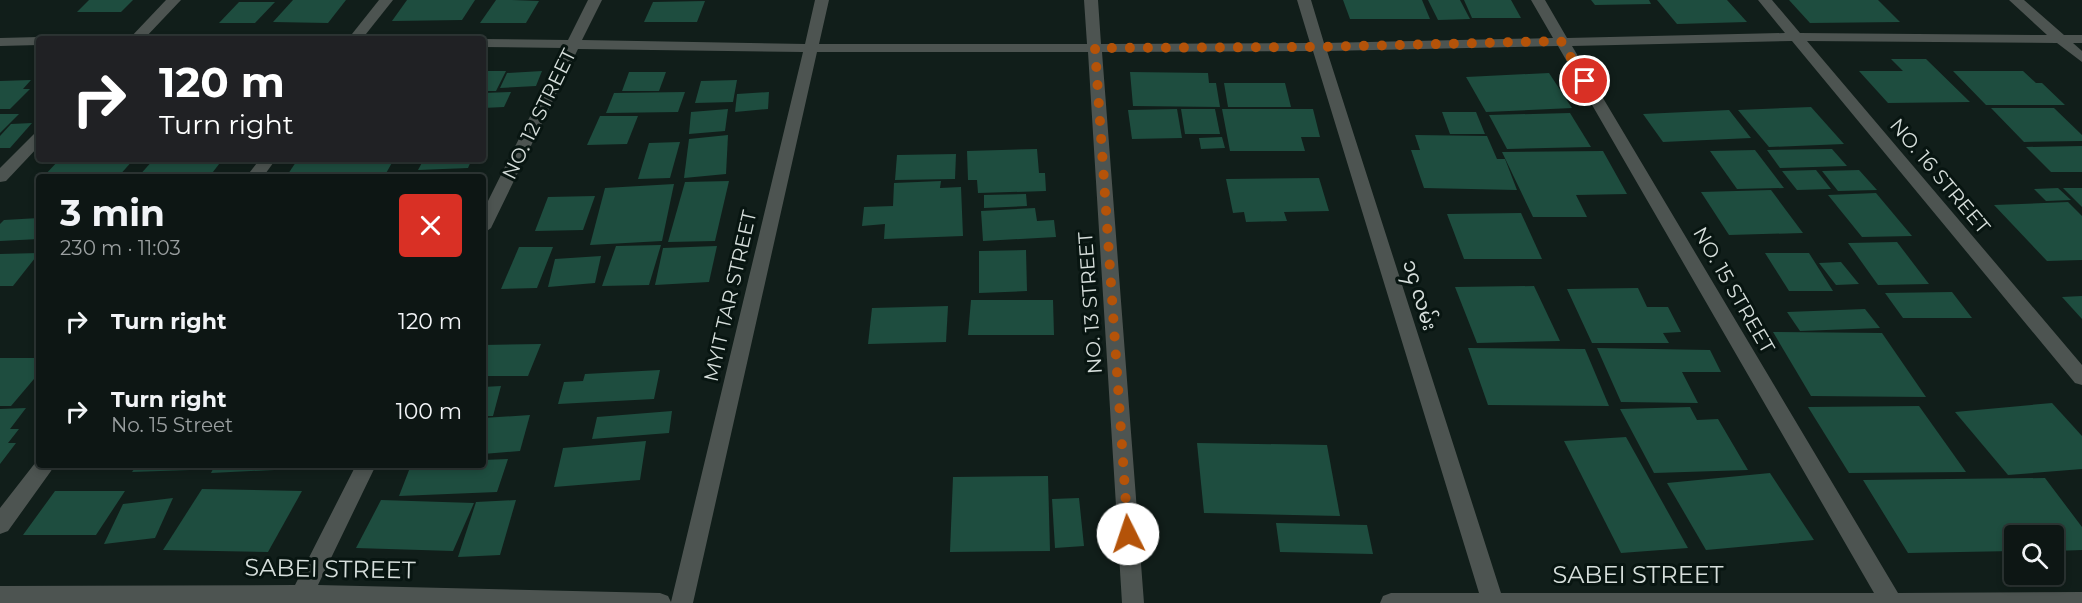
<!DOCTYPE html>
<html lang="en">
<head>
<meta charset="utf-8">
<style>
  :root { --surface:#0d1614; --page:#1b2322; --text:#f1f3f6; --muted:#9a9fa0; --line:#2d3534 }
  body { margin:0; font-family:Montserrat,"Noto Sans Myanmar",sans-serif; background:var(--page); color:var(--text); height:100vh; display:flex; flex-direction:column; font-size:22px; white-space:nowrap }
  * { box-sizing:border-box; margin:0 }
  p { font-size:20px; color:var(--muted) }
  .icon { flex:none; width:33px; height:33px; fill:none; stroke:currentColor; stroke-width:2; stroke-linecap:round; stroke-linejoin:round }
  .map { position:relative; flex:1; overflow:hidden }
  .panel { position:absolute; left:36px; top:174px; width:450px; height:294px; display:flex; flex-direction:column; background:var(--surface); border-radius:6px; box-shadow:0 3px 9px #0003,0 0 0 2px var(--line) }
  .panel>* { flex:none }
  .banner { position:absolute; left:36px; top:36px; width:450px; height:126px; border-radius:6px; box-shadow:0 3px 9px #0003,0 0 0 2px var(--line); background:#202124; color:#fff; overflow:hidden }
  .buttons { position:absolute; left:2004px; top:525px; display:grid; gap:12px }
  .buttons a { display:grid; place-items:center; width:60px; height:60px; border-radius:6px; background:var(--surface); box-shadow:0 3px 9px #0003,0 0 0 2px var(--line); font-size:30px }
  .pin { position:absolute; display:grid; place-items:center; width:51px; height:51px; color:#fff; margin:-26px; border:3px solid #fff; border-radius:50%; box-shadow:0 2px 6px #0007 }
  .me { position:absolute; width:66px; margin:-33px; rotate:356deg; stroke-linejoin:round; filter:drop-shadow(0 0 4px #0008) }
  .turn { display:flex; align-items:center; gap:21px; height:126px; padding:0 24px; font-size:27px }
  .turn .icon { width:78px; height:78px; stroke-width:2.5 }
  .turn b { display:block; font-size:42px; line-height:51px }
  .round { display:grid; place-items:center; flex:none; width:63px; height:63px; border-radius:6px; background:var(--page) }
  .summary { display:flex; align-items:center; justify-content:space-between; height:102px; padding:0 24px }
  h1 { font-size:36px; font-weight:700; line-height:45px }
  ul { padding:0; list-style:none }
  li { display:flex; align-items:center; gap:18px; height:90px; padding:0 24px }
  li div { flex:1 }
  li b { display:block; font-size:22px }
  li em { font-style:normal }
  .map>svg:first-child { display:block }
  .building { fill:#1e4d3f }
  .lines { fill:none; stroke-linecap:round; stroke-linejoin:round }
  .minor { fill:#4d5451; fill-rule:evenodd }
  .route { stroke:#b45309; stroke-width:10; stroke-dasharray:0 18 }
  .labels { text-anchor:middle; stroke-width:6; stroke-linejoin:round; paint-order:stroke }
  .street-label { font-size:20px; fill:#d6dedb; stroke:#081511 }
  .near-street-label { font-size:24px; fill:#d6dedb; stroke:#081511 }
</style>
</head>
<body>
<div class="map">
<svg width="2082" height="603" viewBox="0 0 2082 603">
  <rect width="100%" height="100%" fill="#111e1a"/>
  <g class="building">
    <path d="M89,0h44l-12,12h-44z"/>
    <path d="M293,0h53l-18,23 -55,-1z"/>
    <path d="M407,0h68l-13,20 -70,1z"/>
    <path d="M496,0h16l27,1 -13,22h-46z"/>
    <path d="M1343,0h79l8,19h-80z"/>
    <path d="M1428,0h32l10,19 -32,1z"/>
    <path d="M1464,0h47l10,18h-49z"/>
    <path d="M1591,0h58l2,4 -56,1z"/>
    <path d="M1657,0h70l20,22 -70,2z"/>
    <path d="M1789,0h89l22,22 -90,1z"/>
    <path d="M705,1l-8,21h-53l9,-20z"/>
    <path d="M239,2h36l-20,21h-36z"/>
    <path d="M1891,59h35l44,43 -82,1 -29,-32h44z"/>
    <path d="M483,71h23l-10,20h-13z"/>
    <path d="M542,71l-6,15 -36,2 7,-15z"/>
    <path d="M1953,71h70l13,12h6l23,22h-79z"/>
    <path d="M629,72h37l-7,19h-37z"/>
    <path d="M1130,72l78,1 1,10h7l4,24 -87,-1z"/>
    <path d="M1549,73l23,35 -86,4 -20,-35z"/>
    <path d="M31,80l-8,9h7l-20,20h-10v-28z"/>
    <path d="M737,80l-4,22 -38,1 6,-22z"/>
    <path d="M1224,83h61l6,24h-63z"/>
    <path d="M511,92l-7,15 -21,1v-15z"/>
    <path d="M685,92l-7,20 -72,1 8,-20z"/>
    <path d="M769,92l-1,17 -33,3 2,-18z"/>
    <path d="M1811,107l33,37 -75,3 -31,-37z"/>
    <path d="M1991,108h63l28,27v6l-58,1z"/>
    <path d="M728,109l-3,22 -36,3 2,-22z"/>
    <path d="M1177,109l5,29 -50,1 -4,-29z"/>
    <path d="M1181,109h34l5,25h-35z"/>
    <path d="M1222,109h91l7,28h-19l4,14h-75z"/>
    <path d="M1729,110l22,28 -88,4 -20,-28z"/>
    <path d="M1442,112h34l9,22h-35z"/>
    <path d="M1570,113l21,34 -84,2 -18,-34z"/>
    <path d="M0,114h19l-19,19z"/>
    <path d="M600,116h38l-11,28 -40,1z"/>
    <path d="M32,123l-22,25h-10v-12l11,-12z"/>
    <path d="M728,135l-2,39 -42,4 5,-39z"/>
    <path d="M1415,135l72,1 10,23h8l12,31 -93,-2 -13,-38h9z"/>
    <path d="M1222,137l3,11 -24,1 -2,-11z"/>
    <path d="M680,142l-10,36 -32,1 11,-36z"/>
    <path d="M2082,146v26h-31l-25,-25z"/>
    <path d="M1037,149l2,24h6l1,18 -68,2 -1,-13h-9l-1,-29z"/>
    <path d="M1832,149l15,17 -67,2 -13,-18z"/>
    <path d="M1755,150l29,38 -47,1 -27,-38z"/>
    <path d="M1603,151l24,43 -51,1 11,22h-54l-31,-65z"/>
    <path d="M956,154l-1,25 -60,1 2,-25z"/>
    <path d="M60,159h74l-16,18h-75z"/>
    <path d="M154,159h69l-14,18h-71z"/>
    <path d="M298,159h96l-10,18h-98z"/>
    <path d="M424,159h48l-4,9 -50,2z"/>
    <path d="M1816,170l15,19 -34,1 -15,-19z"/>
    <path d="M1859,170l18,20 -39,1 -16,-20z"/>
    <path d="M1319,178l10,33 -45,1 3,9 -41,1 -2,-10 -11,1 -7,-34z"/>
    <path d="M729,181l-14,60 -47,1 17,-60z"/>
    <path d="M941,181l-1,7 21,-1 2,49 -79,3 1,-15 -23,2 2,-19 29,-1 1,-23z"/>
    <path d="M674,184l-12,57 -72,4 15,-57z"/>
    <path d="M2058,188l13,12 -25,1 -12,-12z"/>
    <path d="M2063,188h19v19z"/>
    <path d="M1771,190l32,43 -74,2 -28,-43z"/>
    <path d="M1876,193l36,43 -50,1 -34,-42z"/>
    <path d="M1026,194l1,12 -43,2v-13z"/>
    <path d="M595,196l-12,34 -48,1 13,-34z"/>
    <path d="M2068,202l14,14v44l-35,1 -53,-56z"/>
    <path d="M1035,208l2,13 17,-1 2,17 -73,4 -2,-30z"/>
    <path d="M1521,213l21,46h-78l-17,-45z"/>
    <path d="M39,218v21l-39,2v-17l4,-4z"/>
    <path d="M1897,242l32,42 -51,1 -30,-42z"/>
    <path d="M661,245l-12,40 -47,1 14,-40z"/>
    <path d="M717,246l-8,36 -54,3 8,-37z"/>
    <path d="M519,247h34l-16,41 -36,1z"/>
    <path d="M1026,250l1,41 -48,2v-42z"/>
    <path d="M39,253l-26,33h-13v-32z"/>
    <path d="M1765,253h44l24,38h-44z"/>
    <path d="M601,256l-6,27 -47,4 7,-28z"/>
    <path d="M1841,262l18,22 -23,1 -17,-22z"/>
    <path d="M1534,286l26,55 -83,2 -22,-56z"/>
    <path d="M1638,288l9,19h21l13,25 -18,1 6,10h-77l-25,-54z"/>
    <path d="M1952,292l20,26h-69l-18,-25z"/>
    <path d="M2082,296v23l-20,-22z"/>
    <path d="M971,300h82l1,35h-86z"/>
    <path d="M948,306l-2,36 -78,2 4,-36z"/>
    <path d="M1865,309l15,19 -80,3 -13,-19z"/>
    <path d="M1773,332l109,1 44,64 -115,-1z"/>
    <path d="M541,344l-13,32h-45v-31z"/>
    <path d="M1468,348l117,1 24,57 -121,-1z"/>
    <path d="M1597,348l113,2 11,22h-39l16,31 -77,-1z"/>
    <path d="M0,358h39v15l-28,33h-11z"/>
    <path d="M660,370l-6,29 -96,5 6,-22 19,-1 2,-7z"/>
    <path d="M501,386l-8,30h-10v-29z"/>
    <path d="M2052,403l30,33v33l-74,6 -53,-63z"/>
    <path d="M1919,406l47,66 -117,1 -41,-66z"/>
    <path d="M1690,407l7,13 21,-1 30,51 -94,3 -34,-64z"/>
    <path d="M26,408l-16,21h9l-11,14h8l-16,21v-55z"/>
    <path d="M672,411l-3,22 -77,6 5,-22z"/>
    <path d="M530,415l-10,36 -37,3v-36z"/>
    <path d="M1626,437l62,111 -67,5 -57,-112z"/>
    <path d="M646,441l-6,39 -86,7 9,-39z"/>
    <path d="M1197,443l130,2 13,71 -136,-3z"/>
    <path d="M508,459l-11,33 -98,4 12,-31h72v-5z"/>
    <path d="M137,465h56l-3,5 -58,2z"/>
    <path d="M215,465h121v2l-125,6z"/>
    <path d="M1770,473l44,67 -108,10 -39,-67z"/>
    <path d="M1048,476l2,75 -100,1 3,-75z"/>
    <path d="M2045,478l37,49v23l-28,1v-15h-40v15l-106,2 -45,-73z"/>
    <path d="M202,489l100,2 -34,61 -105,-2z"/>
    <path d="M55,491h70l-29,44h-73z"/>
    <path d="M173,498l-18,40 -51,6 19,-40z"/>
    <path d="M1079,498l5,48 -29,2 -3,-49z"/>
    <path d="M381,500l93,3 -21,48 -97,-3z"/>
    <path d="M516,500l-16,55 -42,2 18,-55z"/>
    <path d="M1276,523l91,2 6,29 -93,-2z"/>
  </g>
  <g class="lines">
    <g class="minor">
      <path d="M166,0h15l-37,39h-15z"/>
      <path d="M379,0h14l-31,39h-14z"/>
      <path d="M588,0h14l-20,40 223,4 10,-44h14l-10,44h268l-3,-44h14l3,44 209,-1 -13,-43h14l13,43 229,-5 -22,-38h14l22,38 218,-5 -27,-33h14l28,33 247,2 -38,-35h15l40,35h18v8h-9l9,8v11l-25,-19 -250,-2 275,324v20l-7,-2 -283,-342 -220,5 326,547 184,-1v11h-702l3,-7 8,-3h88l-166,-542 -211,1 42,551h-22l-34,-551h-271l-124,551h-693v-17l295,-1 61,-120h20l-58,120 342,8 8,3 3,6 132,-550 -225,-3 -87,179 -8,6v-23l81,-163 -81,-1 -1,-8 86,1zM1558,46l316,547h-373l-174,-542z"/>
      <path d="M39,37l6,2h-6v6l-39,1v-8z"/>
      <path d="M39,132v14l-33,35 -6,1v-14l34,-34z"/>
      <path d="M260,159h16l-13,18h-17z"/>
      <path d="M39,458v7h15l-3,6 -43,60 -8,3v-26z"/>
    </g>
  </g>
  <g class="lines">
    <path class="route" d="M1128,534l-33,-486 223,-1 243,-6 24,40"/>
  </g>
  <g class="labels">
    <g class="street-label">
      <text transform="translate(539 114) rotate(-64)" y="7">NO. 12 STREET</text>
      <text transform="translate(1940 176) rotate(50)" y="7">NO. 16 STREET</text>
      <text transform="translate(1734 290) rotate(60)" y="7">NO. 15 STREET</text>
      <text transform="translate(1420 295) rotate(73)" y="7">၁၄ လမ်း</text>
      <text transform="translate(730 296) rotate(-77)" y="7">MYIT TAR STREET</text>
      <text transform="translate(1090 303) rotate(-94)" y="7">NO. 13 STREET</text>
    </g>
    <g class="near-street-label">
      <text transform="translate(330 569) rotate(1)" y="8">SABEI STREET</text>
      <text x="1638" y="583">SABEI STREET</text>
    </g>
  </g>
</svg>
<div class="buttons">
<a><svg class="icon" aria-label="search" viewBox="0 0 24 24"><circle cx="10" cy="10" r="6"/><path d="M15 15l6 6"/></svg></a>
</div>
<div class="pin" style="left:1585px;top:81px;background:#d93025"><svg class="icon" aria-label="arrive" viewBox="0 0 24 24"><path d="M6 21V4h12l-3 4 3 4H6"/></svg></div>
<svg class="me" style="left:1128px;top:534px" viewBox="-20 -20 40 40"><circle r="19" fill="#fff"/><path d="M0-13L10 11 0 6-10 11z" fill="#b45309"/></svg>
<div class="banner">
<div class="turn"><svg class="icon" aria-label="right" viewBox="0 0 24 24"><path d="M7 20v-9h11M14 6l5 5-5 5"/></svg><div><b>120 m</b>Turn right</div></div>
</div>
<section class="panel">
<div class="summary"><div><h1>3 min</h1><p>230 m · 11:03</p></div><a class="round" style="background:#d93025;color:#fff"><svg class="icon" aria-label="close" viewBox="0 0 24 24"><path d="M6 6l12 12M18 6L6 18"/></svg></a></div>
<ul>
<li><svg class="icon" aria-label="right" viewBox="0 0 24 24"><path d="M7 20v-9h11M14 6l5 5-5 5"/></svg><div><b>Turn right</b></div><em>120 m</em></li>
<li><svg class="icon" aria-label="right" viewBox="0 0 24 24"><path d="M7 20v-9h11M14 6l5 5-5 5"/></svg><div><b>Turn right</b><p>No. 15 Street</p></div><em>100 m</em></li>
</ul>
</section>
</div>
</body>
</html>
